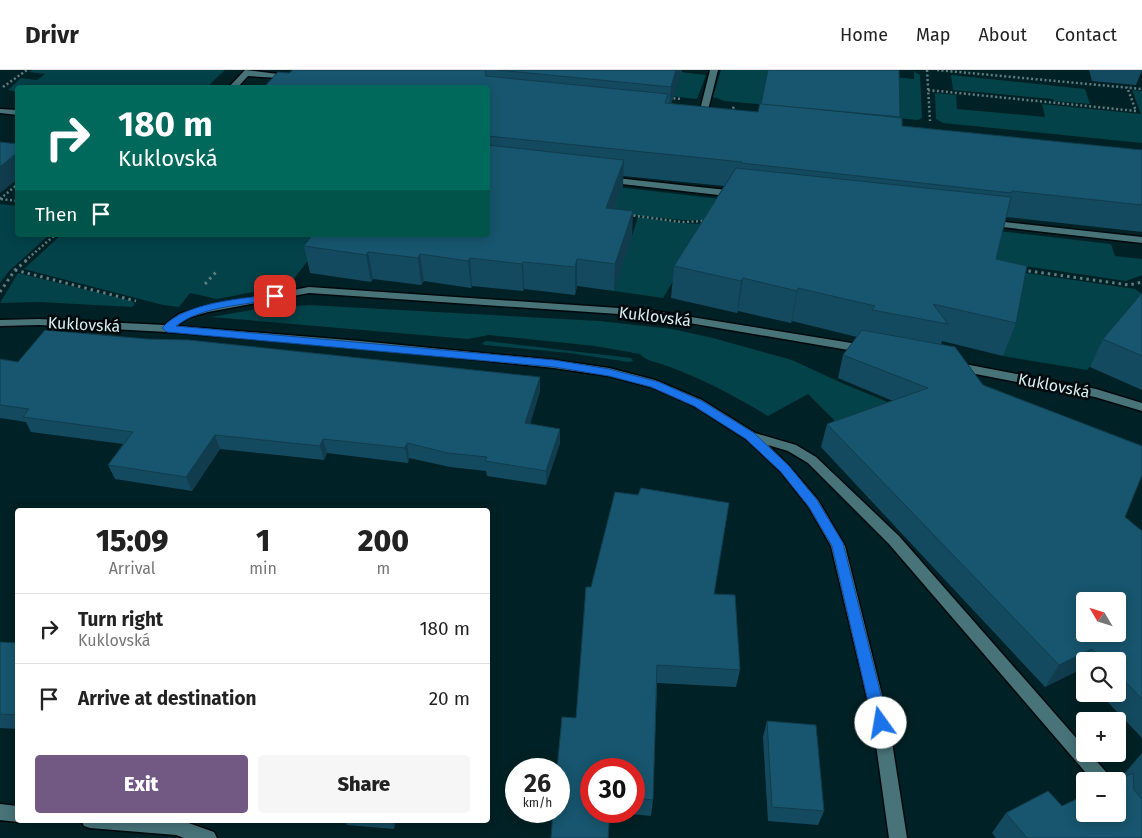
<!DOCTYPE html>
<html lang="en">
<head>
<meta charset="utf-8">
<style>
  :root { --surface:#fff; --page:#f6f6f6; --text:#222; --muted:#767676; --line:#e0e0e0; --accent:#725984 }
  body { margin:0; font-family:"Fira Sans",sans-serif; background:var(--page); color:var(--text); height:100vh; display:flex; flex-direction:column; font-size:19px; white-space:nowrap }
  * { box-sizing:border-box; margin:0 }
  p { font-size:16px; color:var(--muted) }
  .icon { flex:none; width:28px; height:28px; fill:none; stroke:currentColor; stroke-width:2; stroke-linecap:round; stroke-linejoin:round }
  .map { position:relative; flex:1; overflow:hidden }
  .sheet { position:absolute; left:15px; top:438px; width:475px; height:315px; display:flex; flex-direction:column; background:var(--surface); border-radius:5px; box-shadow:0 2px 12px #0003 }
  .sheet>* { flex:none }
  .hud { position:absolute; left:15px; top:15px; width:475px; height:152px; border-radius:5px; box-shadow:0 2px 12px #0003; background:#00695c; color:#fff; overflow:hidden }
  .needle { width:32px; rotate:308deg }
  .tools { position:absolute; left:1076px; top:522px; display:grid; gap:10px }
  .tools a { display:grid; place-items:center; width:50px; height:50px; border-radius:5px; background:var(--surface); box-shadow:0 2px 12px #0003; font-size:25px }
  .speed { position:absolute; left:505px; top:688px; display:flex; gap:10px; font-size:25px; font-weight:700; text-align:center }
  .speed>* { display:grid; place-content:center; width:65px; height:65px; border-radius:50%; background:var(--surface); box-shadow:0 2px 12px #0003; line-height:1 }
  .speed small { font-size:12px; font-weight:400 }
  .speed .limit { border:8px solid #d22; background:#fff; color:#111 }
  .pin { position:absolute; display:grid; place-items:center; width:42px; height:42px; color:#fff; margin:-21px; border-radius:10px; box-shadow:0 2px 8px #0006 }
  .me { position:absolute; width:55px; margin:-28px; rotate:347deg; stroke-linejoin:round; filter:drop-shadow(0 0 4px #0008) }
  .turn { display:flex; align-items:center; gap:18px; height:105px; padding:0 20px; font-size:22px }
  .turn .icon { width:65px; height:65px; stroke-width:2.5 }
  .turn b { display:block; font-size:35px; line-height:42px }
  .then { display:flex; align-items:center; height:48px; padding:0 20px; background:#0003; gap:10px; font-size:19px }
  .eta { display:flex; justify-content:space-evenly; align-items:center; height:85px; text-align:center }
  .eta b { font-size:30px; font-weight:800; line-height:35px }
  .button { display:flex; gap:10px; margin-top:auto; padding:10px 20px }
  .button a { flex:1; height:58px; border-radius:5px; background:var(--accent); color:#fff; font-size:20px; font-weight:800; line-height:58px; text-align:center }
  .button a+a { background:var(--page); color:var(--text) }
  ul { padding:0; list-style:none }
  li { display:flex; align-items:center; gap:15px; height:70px; padding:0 20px; border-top:1px solid var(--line) }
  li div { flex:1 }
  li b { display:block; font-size:19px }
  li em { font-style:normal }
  header { display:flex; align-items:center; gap:30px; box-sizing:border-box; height:70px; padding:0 25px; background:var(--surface); border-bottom:1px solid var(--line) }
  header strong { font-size:24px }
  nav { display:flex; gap:28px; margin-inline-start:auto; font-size:18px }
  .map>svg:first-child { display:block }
  .green { fill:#034249 }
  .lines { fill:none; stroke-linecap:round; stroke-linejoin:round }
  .service-casing { stroke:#00090c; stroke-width:3 }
  .minor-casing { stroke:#00090c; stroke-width:3 }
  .path-far1 { stroke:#607d80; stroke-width:2.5; stroke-dasharray:2 2.5; stroke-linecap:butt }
  .path { stroke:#607d80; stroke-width:3; stroke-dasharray:2.5 4; stroke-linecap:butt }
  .service { fill:#477379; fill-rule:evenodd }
  .minor { fill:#477379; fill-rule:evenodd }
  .wall { fill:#144a5f; fill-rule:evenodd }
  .shaded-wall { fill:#103c4d }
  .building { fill:#17566e; stroke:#103c4d; fill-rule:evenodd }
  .route { fill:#1a73e8; stroke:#114b97 }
  .labels { text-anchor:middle; stroke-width:5; stroke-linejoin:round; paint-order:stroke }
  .street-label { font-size:16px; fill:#d7eef1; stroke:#00090b }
</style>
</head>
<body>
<header>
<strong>Drivr</strong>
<nav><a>Home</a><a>Map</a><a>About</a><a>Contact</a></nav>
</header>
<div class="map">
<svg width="1142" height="768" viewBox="0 0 1142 768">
  <rect width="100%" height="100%" fill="#002125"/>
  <g class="green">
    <path d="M32,0h193l-18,17 -189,1 -1,4 -9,-2 13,-12 16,2 8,-6 -16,-2z"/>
    <path d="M721,0h98l95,9v-8l6,4 2,43 -4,2 -193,-19 -12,-4z"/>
    <path d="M681,2l25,3 -9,24 -53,-6 3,-7 29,3z"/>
    <path d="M951,5l134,14 5,15 -36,-3 -1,-2 -100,-9z"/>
    <path d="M1132,20l10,1v52l-199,-20 -7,-4 -1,-26 21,2 1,14 88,8 -3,-13 99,10z"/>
    <path d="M488,102l623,72 4,12 27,3v16l-16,6 -410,-61h-34l-194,-19z"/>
    <path d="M0,134l17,2 1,29h31l-40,36 -9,12z"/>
    <path d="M638,147l44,6 25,1 -44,74 -49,-7z"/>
    <path d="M61,165h267l-39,50 -72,14 -27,-6 -11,14 -16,-2 -139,-36z"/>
    <path d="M1020,202l115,17 7,5v10l-55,66 -84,-14z"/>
    <path d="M18,203l114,28 3,3 -3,3 -93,-5 -39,1z"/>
    <path d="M309,235l290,16 73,8 41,9 79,22 52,24 247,102 -240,-49 -43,-43 -40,22c-33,-20 -65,-37 -101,-50 -9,-4 -20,-4 -27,-12l-45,-8 -106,-11 -21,4 -257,-22 46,-8z"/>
    <path d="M486,271l145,17 2,3 -4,1 -60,-9 -85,-8 -2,-2z"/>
  </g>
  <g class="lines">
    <defs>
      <g id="service">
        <path d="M607,107l129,14 5,3 -5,3 -132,-15v-4z"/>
        <path d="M987,150l155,17v6l-158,-18 -2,-2z"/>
      </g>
      <g id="minor">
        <path d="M245,0l33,4 4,2 -4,2 -30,-2 -11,12h-9z"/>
        <path d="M710,0h8l-12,48 -4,2 -4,-2z"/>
        <path d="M0,39l18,1v5l-18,-2z"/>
        <path d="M309,217l339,23 222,36 2,3 -6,4 -218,-37 -339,-23 -101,19 -21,6 -10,8 183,15 194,19 55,8 46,12 47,20 53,33 41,12 20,12 83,79 186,212v6h5l19,21 2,6h-18l-204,-237 -81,-81 -20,-12 -20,-6 21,21 29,34 27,46 44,177 18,115h-18l-16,-115 -42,-177 -23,-40 -27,-34 -35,-33 -52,-33 -43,-19 -42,-11 -55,-8 -194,-21 -193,-15 -128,-7 -39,1v-6l39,-1 126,6 14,-11 23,-7z"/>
        <path d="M954,292l142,27 46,14v8l-47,-14 -145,-28 -2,-3z"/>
        <path d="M0,734l18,2v14h5l-5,2 -18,-2z"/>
        <path d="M81,750h99l34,12 3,6h-33l-8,-3 -86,-7 -6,-2z"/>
      </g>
    </defs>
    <use href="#service" class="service-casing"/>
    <use href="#minor" class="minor-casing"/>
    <g class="path-far1">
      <path d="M927,0l3,51"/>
      <path d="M937,0l205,19"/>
      <path d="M3,17l24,-17"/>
      <path d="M928,20l208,21 -9,-24"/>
      <path d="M669,28l13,1"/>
      <path d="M732,43l2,-8"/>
      <path d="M0,129l18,-15"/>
      <path d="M1,129l17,2"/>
      <path d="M629,145l53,7 23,-1"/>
      <path d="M25,191l30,-26"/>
    </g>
    <g class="path">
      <path d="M15,200l121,31"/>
      <path d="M1022,200l107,15 13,-3"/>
      <path d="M205,214l12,-13"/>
      <path d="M0,222l15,-22 12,-10"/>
    </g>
    <use href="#service" class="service"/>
    <use href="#minor" class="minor"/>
  </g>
  <g class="wall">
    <path d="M293,0h389l-11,34 87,8 142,5 2,9 240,24v82l-136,-15 -10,42 20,64 -13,33 -61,-15 -1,4 184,172 17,14v207l-42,-44h18v-33h-33v18l-8,-8 -32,16 -224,-240 6,-23 66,-23 -55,-23 5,-23 14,-18 -65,-16 -1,2 -53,-12 -1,2 -66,-15 3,-32 50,-80 -101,-10v10l-8,23 17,29 -18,53 -37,-5 -2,9 -51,-6 -1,2 -51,-5 -1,2 -47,-7 -3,4 -48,-6 -2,3 -61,-9 -6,-27 184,-11v-147l-199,-15z"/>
    <path d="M1089,0h53l-6,15 -44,-4z"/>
    <path d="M1142,223v97l-52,-23 13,-28z"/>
    <path d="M0,289l18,3 522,29 -10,33 30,5v14l-14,42 -59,-9 -1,-5 -36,-4 -41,-9 -1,5 -81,-10 -3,7 -104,-11 -28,42 -77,-12 -7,-14 15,-21 -92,-12 -5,-10 -26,-4z"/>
    <path d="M641,418l88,15 -15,91 21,1 5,75 -4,17 -79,-4 -4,117 -2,16 -41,-4 -2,26h-57l2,-27h6v-42h-2l5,-52 14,1 10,-131h5l24,-95 23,3zM591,699h43v42h-43z"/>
    <path d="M0,572l18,1v86l-18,-1z"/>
    <path d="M767,651l57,90 -6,14 -50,-4 -5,-84z"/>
    <path d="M1142,683v85h-146l-4,-5 14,-20 56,-7 63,-29 -2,-2z"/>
    <path d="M345,750h51l-2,9 -47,-4z"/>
  </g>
  <g class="shaded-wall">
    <path d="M676,0h6l-13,41 2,-24z"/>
    <path d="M18,82v27l-18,14v-26z"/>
    <path d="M624,90l-1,26 -18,49 1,-27z"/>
    <path d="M633,141l-1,27 -18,53 1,-27z"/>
    <path d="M368,182l5,27 -2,3 -5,-27z"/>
    <path d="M420,184l4,27 -3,4 -3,-27z"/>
    <path d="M470,188l2,28 -1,2 -3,-27z"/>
    <path d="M577,189v27l-2,9v-28z"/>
    <path d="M523,192l1,27 -1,2 -1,-27z"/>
    <path d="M743,208l-5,33 -1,2 4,-32z"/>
    <path d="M798,218l-6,33 -1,2 6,-32z"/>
    <path d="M540,307v14l-14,47 -1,-15z"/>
    <path d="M560,359v14l-14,42v-14z"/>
    <path d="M215,365l5,14 -28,42 -6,-14z"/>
    <path d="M323,369l4,14 -3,7 -4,-14z"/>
    <path d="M407,373l2,15 -1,5 -3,-15z"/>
    <path d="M1092,579l-15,22 -32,16 14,-22z"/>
    <path d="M392,750h4l-2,9 -2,-8z"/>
  </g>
  <g class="building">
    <path d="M293,0h193l-1,5 1,1 182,18 -3,9 93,9 2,-9 142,15v8l240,24v55l-130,-14 -1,2 -270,-30 1,-1 -254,-26v-48h-225l15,-16 11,1z"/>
    <path d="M498,0h178l-5,17z"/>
    <path d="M768,0h131l1,47 -139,-13z"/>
    <path d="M0,72l18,2v8l-18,15z"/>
    <path d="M488,75l136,15 -18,48 27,3 -18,53 -38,-5 -2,8 -52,-5 -1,2 -52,-6 -2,3 -48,-7 -2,4 -50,-6 -2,3 -62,-9 8,-11h176z"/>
    <path d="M736,98l275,29 -15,62 31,7 -11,57 -83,-19 15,20 -76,-14 3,-4 -77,-18 -1,3 -54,-13 -2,3 -67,-15z"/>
    <path d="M1142,223v63l-39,-17z"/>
    <path d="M45,260l102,9 42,1 351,37 -15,46 35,6 -14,42 -61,-10 2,-4 -39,-4 -41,-10 -2,5 -82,-9 -3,7 -105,-11 -29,42 -78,-12 25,-33 -110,-15 6,-8 -29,-4v-46l18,3z"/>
    <path d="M862,260l93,17 28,38 159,61v29l-17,42 17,14v168l-24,-25v-13h-13l-13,-12 -33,16 -232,-241 101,-36 -85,-33zM1085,531h33v33h-33z"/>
    <path d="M641,418l88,15 -15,91 21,1 5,75 -83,-5 -4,135 -19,-2v-29h-43v42h19l-2,27h-57l2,-27h6v-42h-2l5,-52 14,1 10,-131h5l24,-95 23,3z"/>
    <path d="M0,572l18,1v72l-18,-1z"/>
    <path d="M767,651l49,4 8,86 -52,-4z"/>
    <path d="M1133,703l1,17 8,9v39h-115l-21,-25 42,-22 14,15 23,-11v19h33v-33h-3z"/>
    <path d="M374,750h18v1z"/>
  </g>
  <path class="route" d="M275,224h3v4c-33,8 -75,7 -102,28l378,34 55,9 50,13 43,19 52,32 35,33 28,34 26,43 45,180 -2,5 -5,2 -5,-2 -3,-5 -41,-177 -23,-39 -28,-35 -35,-33 -52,-33 -43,-19 -42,-11 -55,-9 -387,-35 -5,-4c22,-26 80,-29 113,-34z"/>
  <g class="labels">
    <g class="street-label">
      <text transform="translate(655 246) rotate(7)" y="6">Kuklovská</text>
      <text transform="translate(84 254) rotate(3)" y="6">Kuklovská</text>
      <text transform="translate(1054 315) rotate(11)" y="6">Kuklovská</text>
    </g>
  </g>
</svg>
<div class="tools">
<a><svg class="needle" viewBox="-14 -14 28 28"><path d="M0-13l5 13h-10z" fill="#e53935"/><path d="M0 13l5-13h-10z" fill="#767676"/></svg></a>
<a><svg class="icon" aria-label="search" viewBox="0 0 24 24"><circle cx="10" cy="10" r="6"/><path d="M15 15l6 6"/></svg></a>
<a>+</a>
<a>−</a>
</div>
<div class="speed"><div>26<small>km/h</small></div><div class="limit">30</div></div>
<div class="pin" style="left:275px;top:226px;background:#d93025"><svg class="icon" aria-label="arrive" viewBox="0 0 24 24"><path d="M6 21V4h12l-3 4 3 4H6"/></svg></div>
<svg class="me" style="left:881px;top:653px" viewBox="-20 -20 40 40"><circle r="19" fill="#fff"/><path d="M0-13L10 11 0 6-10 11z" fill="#1a73e8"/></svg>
<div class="hud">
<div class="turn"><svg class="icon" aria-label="right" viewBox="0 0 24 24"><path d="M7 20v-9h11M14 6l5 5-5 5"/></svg><div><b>180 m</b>Kuklovská</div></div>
<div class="then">Then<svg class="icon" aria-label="arrive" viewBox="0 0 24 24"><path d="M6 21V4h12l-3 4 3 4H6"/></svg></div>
</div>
<section class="sheet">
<div class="eta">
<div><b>15:09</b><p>Arrival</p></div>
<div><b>1</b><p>min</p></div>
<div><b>200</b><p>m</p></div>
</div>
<ul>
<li><svg class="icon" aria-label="right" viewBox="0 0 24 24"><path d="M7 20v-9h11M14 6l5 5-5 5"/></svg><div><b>Turn right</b><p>Kuklovská</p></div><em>180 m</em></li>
<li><svg class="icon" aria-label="arrive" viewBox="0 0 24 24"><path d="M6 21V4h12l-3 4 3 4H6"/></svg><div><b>Arrive at destination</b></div><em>20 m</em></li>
</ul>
<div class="button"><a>Exit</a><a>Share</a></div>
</section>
</div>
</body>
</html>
